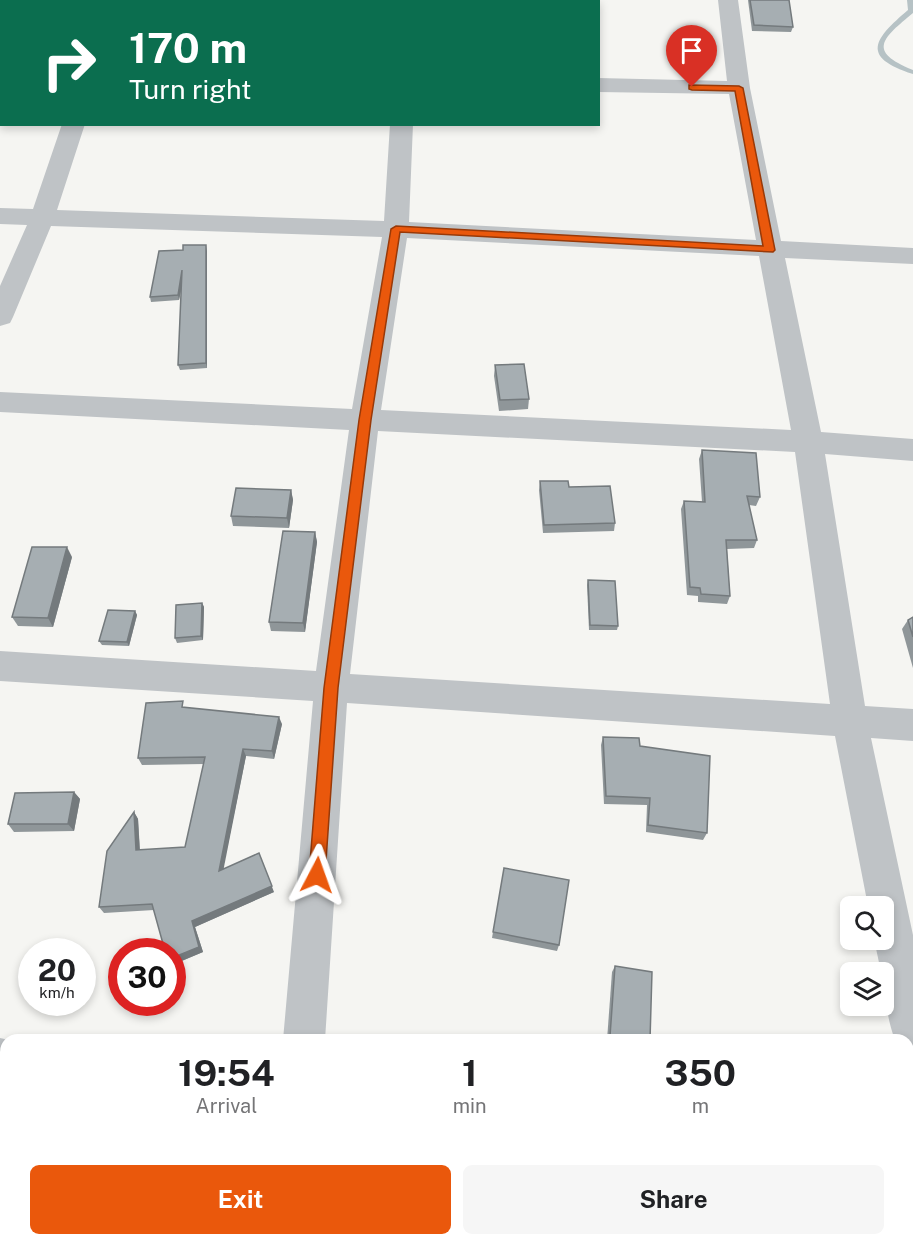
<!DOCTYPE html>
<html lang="en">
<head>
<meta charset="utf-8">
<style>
  :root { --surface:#fff; --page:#f6f6f6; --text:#202124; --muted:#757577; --accent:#ea580c }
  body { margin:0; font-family:"Public Sans",sans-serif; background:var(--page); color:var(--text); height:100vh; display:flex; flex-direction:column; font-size:22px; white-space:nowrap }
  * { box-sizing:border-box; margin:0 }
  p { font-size:20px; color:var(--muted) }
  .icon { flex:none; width:33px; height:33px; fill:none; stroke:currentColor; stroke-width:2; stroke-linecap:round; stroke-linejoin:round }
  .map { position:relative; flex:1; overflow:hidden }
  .drawer { position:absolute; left:0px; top:1034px; width:914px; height:212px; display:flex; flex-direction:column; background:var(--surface); border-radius:18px 18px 0 0; box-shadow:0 3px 9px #0003 }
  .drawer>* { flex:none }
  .hud { position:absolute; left:0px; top:0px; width:600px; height:126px; box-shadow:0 3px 9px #0003; background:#0b6e4f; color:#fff; overflow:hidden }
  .fabs { position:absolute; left:840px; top:896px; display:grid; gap:12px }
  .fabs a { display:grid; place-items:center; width:54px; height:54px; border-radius:9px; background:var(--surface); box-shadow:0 3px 9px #0003; font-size:30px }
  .speed { position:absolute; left:18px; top:938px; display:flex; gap:12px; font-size:30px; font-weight:700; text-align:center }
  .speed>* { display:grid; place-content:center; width:78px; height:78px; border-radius:50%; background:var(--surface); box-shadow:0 3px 9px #0003; line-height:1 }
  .speed small { font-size:15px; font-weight:400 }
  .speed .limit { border:9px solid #d22; background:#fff; color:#111 }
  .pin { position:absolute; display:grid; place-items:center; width:51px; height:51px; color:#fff; margin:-62px -26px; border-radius:50% 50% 50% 0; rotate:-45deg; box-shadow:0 0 6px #0007 }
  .pin .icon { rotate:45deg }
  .me { position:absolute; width:66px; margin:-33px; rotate:4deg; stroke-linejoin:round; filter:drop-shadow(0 0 4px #0008) }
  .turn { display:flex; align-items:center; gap:21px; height:126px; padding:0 30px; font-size:27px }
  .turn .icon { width:78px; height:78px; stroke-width:2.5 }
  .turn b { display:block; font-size:42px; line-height:51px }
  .eta { display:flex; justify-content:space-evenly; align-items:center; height:102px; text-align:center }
  .eta b { font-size:36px; font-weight:700; line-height:42px }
  .primary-button { display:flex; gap:12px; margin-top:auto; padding:12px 30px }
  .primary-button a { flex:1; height:69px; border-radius:9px; background:var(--accent); color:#fff; font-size:24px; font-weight:700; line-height:69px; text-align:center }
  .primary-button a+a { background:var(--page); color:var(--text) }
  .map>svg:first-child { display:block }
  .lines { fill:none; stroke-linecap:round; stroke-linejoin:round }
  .stream { fill:#b6c2c5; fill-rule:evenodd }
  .street { fill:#bfc3c6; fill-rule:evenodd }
  .wall { fill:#8f9699 }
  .shaded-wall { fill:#747a7d }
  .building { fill:#a6aeb2; stroke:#747a7d; stroke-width:1.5 }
  .route { fill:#ea580c; stroke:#983908; stroke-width:1.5 }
</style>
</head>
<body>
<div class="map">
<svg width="913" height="1244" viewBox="0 0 913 1244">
  <rect width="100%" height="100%" fill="#f5f5f2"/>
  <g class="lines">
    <path class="stream" d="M907,0h6v13c-30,25 -47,38 0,57v4c-53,-17 -39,-35 -5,-64z"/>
    <g class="street">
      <rect x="104" y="0" width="20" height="2"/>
      <rect x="398" y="0" width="20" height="2"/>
      <path d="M718,0h20l12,88 31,153 132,7v16l-128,-6 36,174 92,7v22l-88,-7 40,252 48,3v32l-42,-3 42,197v118l-5,-3v-10h-13c-8,-21 -11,-46 -11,-68h-3l-7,-33h10v-33h-16l-33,-170 -488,-33 -22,337h-42l30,-339 -313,-20v-30l316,20 33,-241 -349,-18v-20l352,17 30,-172 -331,-11 -38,91 -3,6 -10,3v-40l27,-61 -27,-1v-16l33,1 29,-85h23l-28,86 327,11 6,-97h23l-4,98 347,18 -27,-146 -131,-2v-14l129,3zM407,238l352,18 32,174 -410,-20zM378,431l417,21 35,252 -480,-30z"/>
      <path d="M0,1038l9,2h-3v40h-6z"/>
      <path d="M908,1090l5,1v42l-5,-1z"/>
      <rect x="265" y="1239" width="46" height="5"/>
    </g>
  </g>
  <g class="wall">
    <path d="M294,0h58v2h-54l-4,-1z"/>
    <path d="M748,0h41l4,27 -2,5 -39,-1z"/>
    <path d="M207,251v117l-27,2 -2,-5 4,-78 -3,13 -28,2 -1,-5z"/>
    <path d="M495,365l34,34 -1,10 -29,2 -5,-35z"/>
    <path d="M702,450l58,47 -4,9 -7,-1 8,35 -3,8 -27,1 3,47 -3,8 -29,-2v-6l-11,-1 -6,-86 3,-8 18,1 -3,-43z"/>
    <path d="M540,481l29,6 46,36 -1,8 -71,2 -4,-43z"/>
    <path d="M291,490l2,10 -4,28 -56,-2 -2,-10z"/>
    <path d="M315,532l2,10 -12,90 -34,-1 -2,-9z"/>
    <path d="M72,557l-19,70 -35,-1 -6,-9z"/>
    <path d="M588,580l30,46 -1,4h-28l-2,-45z"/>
    <path d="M202,603l2,4 -1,33 -26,3 -2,-5z"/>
    <path d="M135,611l2,4 -8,31 -27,-1 -3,-4z"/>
    <path d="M913,617v51l-11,-39 6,-9z"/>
    <path d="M186,708l96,16 -8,35 -28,-3 -23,112 51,24 -79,35 8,25 -31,13v-14l-18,-41 -50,3 -5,-6 35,-95 4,7 2,31 45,-3 19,-83 -62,1 -4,-7z"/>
    <path d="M603,737l37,9 67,87 -4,7 -57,-8 1,-27 -43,-1 -3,-59z"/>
    <path d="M74,792l6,7 -6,32 -60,1 -6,-8z"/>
    <path d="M493,932l66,13 -2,6 -65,-13z"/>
    <path d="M615,966l35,74h-43l5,-68z"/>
  </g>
  <g class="shaded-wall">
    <path d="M206,245l1,6v117l-1,-5z"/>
    <path d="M182,270l2,5 -5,25 -1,-5z"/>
    <path d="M291,490l2,10 -4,28 -2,-10z"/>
    <path d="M315,532l2,10 -12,90 -2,-9z"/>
    <path d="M67,547l5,10 -19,70 -5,-9z"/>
    <path d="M202,603l2,4 -1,33 -2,-4z"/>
    <path d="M135,611l2,4 -8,31 -2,-4z"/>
    <path d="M279,717l3,7 -8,35 -2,-8z"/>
    <path d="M243,749l3,7 -24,121 -3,-6z"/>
    <path d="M74,792l6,7 -6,32 -6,-7z"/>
    <path d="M134,812l4,7 2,37 -4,-6z"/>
    <path d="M259,853l15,39 -79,35 8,25 -31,13v-7l20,-37z"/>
  </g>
  <g class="building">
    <rect x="315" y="0" width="36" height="2"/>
    <rect x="464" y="0" width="22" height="2"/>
    <path d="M750,0h39l4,27 -39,-2z"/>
    <path d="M183,245h23v118l-28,2 4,-95 -4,25 -28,2 9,-46 24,-1z"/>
    <path d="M524,364l5,35 -29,1 -5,-35z"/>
    <path d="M702,450l54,3 4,44 -13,-1 10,44h-31l4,56 -29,-2 -1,-6 -10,-1 -6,-86 21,1z"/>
    <path d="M540,481h28l1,6 41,-1 5,37 -71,2z"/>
    <path d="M236,488l55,2 -4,28 -56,-2z"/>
    <path d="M283,531l32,1 -12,91 -34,-1z"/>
    <path d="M32,547h35l-19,71 -36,-1z"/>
    <path d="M588,580l27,1 3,45 -28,-1z"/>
    <path d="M202,603l-1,33 -26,2 1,-33z"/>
    <path d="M108,610l27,1 -8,31 -28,-1z"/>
    <path d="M913,617v20l-5,-17z"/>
    <path d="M183,701l-1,6 97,10 -7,34 -29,-2 -24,122 40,-18 13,33 -80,35 7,26 -27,11v-7h-7l-13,-47 -53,3 8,-56 27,-39 2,38 49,-3 20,-90 -67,1 8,-55z"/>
    <path d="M603,737l36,1 1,8 70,10 -3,77 -59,-8 2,-27 -44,-2z"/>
    <path d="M74,792l-6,32h-60l7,-31z"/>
    <path d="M504,868l65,12 -10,65 -66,-13z"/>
    <path d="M615,966l37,6 -2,68h-14l-26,-4z"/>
  </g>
  <path class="route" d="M689,85l50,1 4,2 32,162 -2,2 -373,-20 -29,188 -33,268 -13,187 -3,6 -5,2 -6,-2 -2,-6 15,-187 35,-268 32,-191 5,-3 367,20 -28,-155 -43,-1 -3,-1z"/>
</svg>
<div class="fabs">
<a><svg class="icon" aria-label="search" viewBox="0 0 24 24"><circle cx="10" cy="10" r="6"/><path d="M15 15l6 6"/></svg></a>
<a><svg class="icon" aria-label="layers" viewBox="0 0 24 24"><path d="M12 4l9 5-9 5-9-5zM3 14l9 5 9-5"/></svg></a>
</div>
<div class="speed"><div>20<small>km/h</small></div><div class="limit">30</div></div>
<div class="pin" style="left:692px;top:87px;background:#d93025"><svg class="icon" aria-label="arrive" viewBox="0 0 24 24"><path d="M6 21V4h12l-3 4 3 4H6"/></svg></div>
<svg class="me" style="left:317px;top:875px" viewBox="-20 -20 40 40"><path d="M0-17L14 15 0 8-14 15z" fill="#ea580c" stroke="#fff" stroke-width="4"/></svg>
<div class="hud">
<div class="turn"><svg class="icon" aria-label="right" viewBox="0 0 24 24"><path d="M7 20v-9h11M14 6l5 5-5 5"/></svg><div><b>170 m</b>Turn right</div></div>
</div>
<section class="drawer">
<div class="eta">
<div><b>19:54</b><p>Arrival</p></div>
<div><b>1</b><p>min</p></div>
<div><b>350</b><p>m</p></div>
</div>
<div class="primary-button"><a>Exit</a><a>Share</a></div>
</section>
</div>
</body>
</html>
